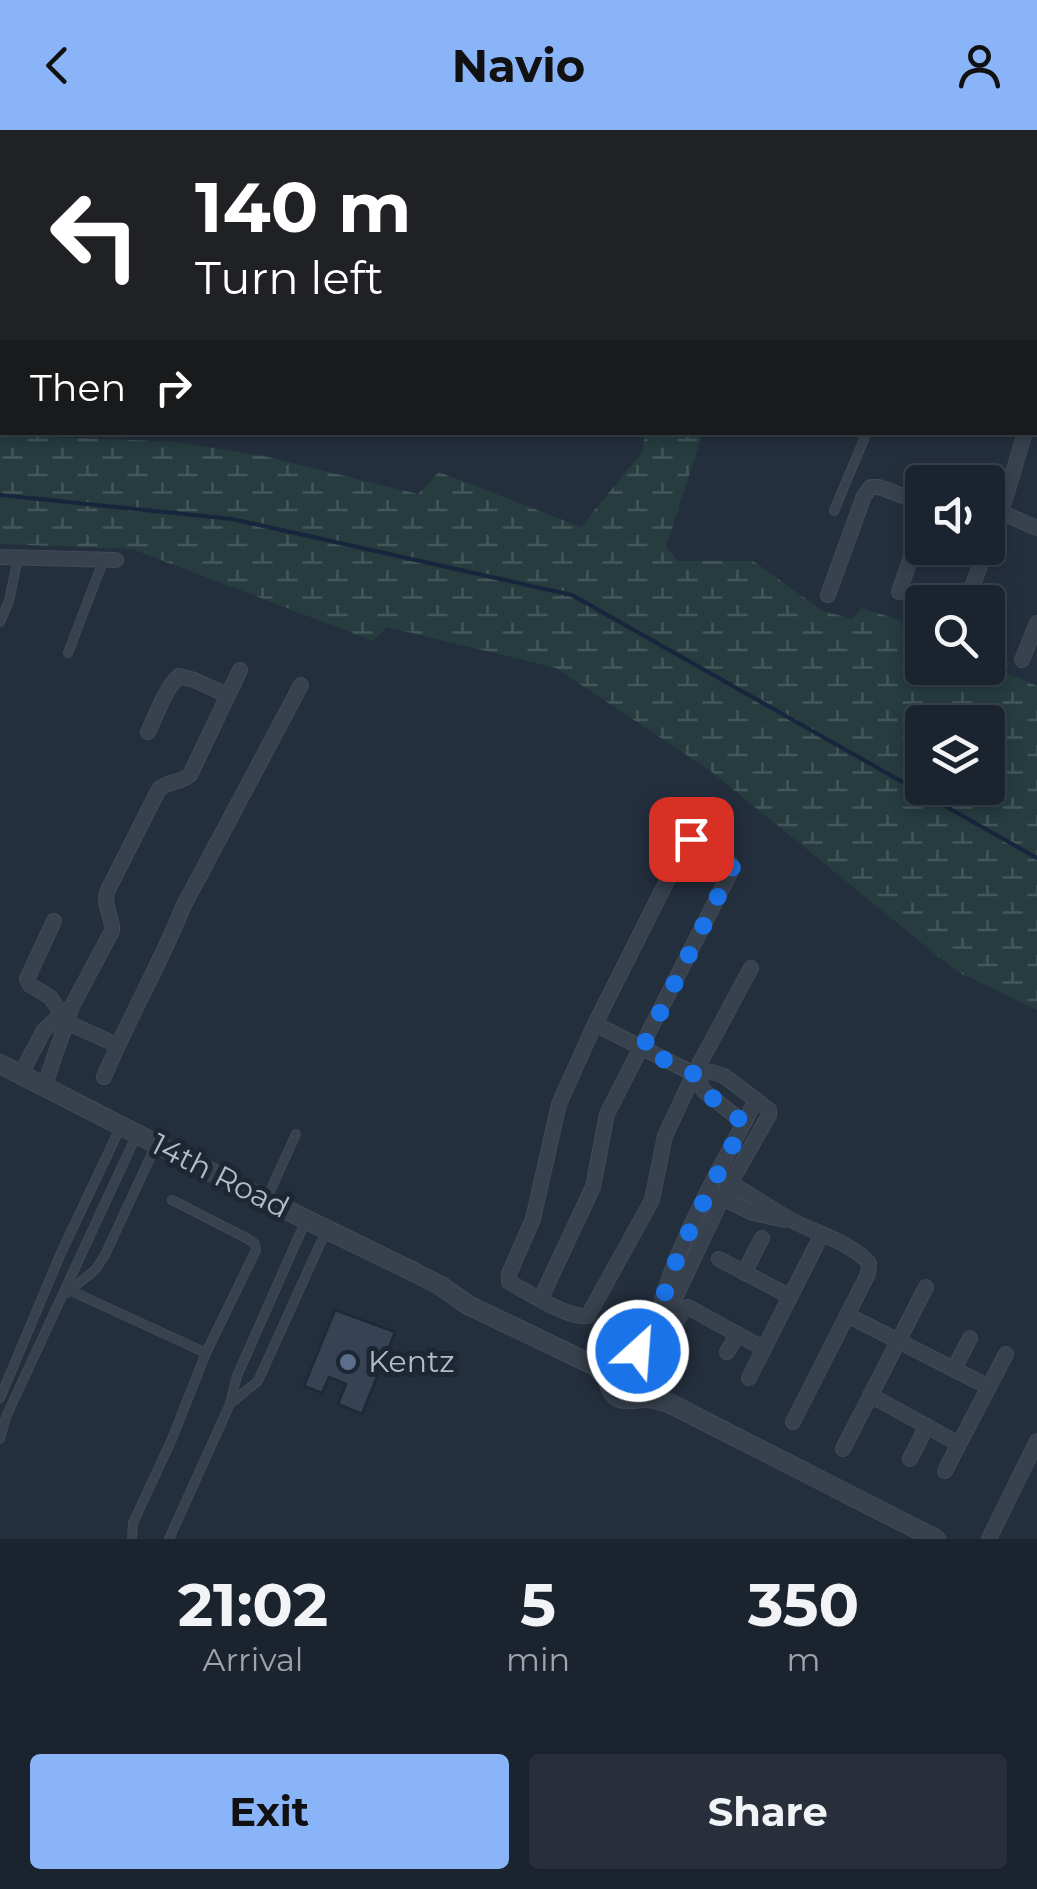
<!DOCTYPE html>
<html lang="en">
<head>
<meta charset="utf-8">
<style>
  :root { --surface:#1b232e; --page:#282f3a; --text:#f1f3f6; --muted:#a0a4aa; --line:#39404a; --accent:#8ab4f8 }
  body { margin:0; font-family:Montserrat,sans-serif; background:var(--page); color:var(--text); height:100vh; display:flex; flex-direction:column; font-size:38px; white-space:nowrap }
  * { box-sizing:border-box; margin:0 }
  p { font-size:32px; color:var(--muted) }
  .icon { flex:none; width:55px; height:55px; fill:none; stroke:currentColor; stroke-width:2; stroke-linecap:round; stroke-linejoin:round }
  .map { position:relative; height:1409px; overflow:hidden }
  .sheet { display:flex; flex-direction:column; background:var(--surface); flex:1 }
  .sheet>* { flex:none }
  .hud { position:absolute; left:0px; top:0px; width:1038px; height:305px; box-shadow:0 5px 15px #0003,0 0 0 2px var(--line); background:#202124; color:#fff; overflow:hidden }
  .fabs { position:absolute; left:905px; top:335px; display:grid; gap:20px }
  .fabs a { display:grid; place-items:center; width:100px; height:100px; border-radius:10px; background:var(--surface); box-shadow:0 5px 15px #0003,0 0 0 2px var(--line); font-size:50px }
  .pin { position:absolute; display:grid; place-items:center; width:85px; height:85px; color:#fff; margin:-42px; border-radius:20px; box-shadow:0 5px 15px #0006 }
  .me { position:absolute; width:110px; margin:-55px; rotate:26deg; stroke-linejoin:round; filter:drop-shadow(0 0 8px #0008) }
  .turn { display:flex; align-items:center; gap:35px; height:210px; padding:0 30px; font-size:45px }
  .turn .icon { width:130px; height:130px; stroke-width:2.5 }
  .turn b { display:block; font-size:70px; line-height:85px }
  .then { display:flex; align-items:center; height:95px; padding:0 30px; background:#0003; gap:20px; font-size:38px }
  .eta { display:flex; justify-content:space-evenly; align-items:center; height:170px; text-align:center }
  .eta b { font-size:60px; font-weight:700; line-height:70px }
  .button { display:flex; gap:20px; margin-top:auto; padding:20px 30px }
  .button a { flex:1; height:115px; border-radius:10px; background:var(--accent); color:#111; font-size:40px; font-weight:700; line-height:115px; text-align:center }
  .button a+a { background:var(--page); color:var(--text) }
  header { display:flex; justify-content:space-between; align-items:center; height:130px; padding:0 30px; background:var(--accent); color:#111; font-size:45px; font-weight:700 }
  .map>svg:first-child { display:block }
  .wetland { fill:url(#wetland-marsh); fill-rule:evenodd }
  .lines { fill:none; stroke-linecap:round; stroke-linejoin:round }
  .stream { stroke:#17263c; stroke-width:4 }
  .building { fill:#364354; stroke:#1f2835; stroke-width:2.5 }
  .service-casing { stroke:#414a57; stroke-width:10 }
  .minor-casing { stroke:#414a57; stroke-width:16 }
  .tertiary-casing { stroke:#414a57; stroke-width:20 }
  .secondary-casing { stroke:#414a57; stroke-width:22 }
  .service { stroke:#38414e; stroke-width:8 }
  .minor { stroke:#38414e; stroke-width:14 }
  .tertiary { stroke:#38414e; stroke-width:18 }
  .secondary { stroke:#465061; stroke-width:20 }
  .route { stroke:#1a73e8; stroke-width:18; stroke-dasharray:0 32.4 }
  .service-dot { fill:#5c6f8a; stroke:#1d2633; stroke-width:4 }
  .labels { text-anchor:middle; stroke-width:10; stroke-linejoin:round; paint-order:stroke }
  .street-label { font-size:30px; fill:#b4bcc9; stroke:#1d2633 }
  .poi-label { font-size:30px; fill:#b4bcc9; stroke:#1d2633; text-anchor:start }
</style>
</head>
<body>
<header><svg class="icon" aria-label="back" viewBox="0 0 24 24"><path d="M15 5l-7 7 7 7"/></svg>Navio<svg class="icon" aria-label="person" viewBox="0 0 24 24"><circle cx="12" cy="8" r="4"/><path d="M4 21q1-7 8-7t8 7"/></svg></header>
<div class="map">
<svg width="1037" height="1409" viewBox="0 0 1037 1409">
  <defs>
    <pattern id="wetland-marsh" width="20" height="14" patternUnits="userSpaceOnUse" patternTransform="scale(2.5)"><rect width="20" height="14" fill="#263c3f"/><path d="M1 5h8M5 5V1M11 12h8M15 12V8" fill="none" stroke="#435659"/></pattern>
  </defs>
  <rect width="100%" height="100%" fill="#242f3e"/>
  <path class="wetland" d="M645,303h58l-37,114 12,14h75l70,50 29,8 9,-11 61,19v41h66v-20l22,14 -5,10 32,14v324l-81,-39 -244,-199 -156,-104 -169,-41 -14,14 -241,-92 -132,-5v-109l179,7 85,14 154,38 21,-22 142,55 61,-75zM922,592h66v66h-66z"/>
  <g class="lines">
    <path class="stream" d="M0,365l232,24 340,76 465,263"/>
  </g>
  <path class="building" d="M335,1180l60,22 -33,82 -24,-10 8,-20 -17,-7 -7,16 -18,-7z"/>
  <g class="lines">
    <defs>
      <g id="service">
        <path d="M834,381l33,-79"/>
        <path d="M0,492l9,-21 9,-44"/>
        <path d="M68,523l36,-94"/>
        <path d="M266,1070l30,-66"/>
        <path d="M67,1159l139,64"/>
        <path d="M67,1163l28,-23 10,-15 51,-110"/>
        <path d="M0,1268l61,-145 60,-127"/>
        <path d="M230,1274l28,-23 68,-150"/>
        <path d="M0,1309l6,-22 131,-283"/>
        <path d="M132,1409l1,-16 39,-84 34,-86 50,-103 -1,-6 -7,-5 -76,-39"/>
        <path d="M169,1409l61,-135 7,-28 69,-156"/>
      </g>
      <g id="minor">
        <path d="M645,0l8,2 18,-2"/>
        <path d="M6,2l1,-2"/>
        <path d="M828,2v-2"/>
        <path d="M881,2l1,-2"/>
        <path d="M961,2l1,-2"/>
        <path d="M0,19l2,-7"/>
        <path d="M1035,44h2"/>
        <path d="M1035,133l2,-1"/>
        <path d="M993,389l7,-7 37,16"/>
        <path d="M988,416l19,-53 18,-61"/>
        <path d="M0,427l116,3"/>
        <path d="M899,462l23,-66"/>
        <path d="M828,465l36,-99 7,-9h8l43,16"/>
        <path d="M966,472l21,-54"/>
        <path d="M1022,530l15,-37"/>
        <path d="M148,602c9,-18 16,-41 31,-56l15,4 33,15"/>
        <path d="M54,791l-27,58 3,6 20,12 12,17"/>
        <path d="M66,892l51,23"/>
        <path d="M595,894l99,50"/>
        <path d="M21,944l23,-44 24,-21"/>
        <path d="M104,947c24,-58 56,-112 79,-170l118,-222"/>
        <path d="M44,957l28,-81 40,-75c1,-14 -9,-25 -5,-39l52,-103c9,-8 21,-6 31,-14l50,-105"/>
        <path d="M744,993l-40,-32 -10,-17 18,-2 12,4 32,24"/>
        <path d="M725,1050c23,12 45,29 68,41 25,13 57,21 76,42l-1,11 -75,148"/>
        <path d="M715,1064l35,18 34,8"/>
        <path d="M719,1129l70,37"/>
        <path d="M744,1143l18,-35"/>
        <path d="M541,1168l52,-111 14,-73 123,-241v-10l-34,-25 -9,3 -92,183 -36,80 -26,115 -24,55v8c19,10 59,37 79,34l64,-116 13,-64 29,-62 57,-106"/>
        <path d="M847,1185l142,72"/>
        <path d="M665,1213l16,-30 7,-6 76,42"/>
        <path d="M727,1222l11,-18"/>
        <path d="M629,1228c7,-5 12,-9 16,-16 13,-23 18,-49 28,-74 22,-58 54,-112 83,-168l13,10v5l-47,83 -69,147 -5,22"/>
        <path d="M954,1239l16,-31"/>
        <path d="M749,1248l73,-144"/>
        <path d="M870,1265l89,49"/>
        <path d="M843,1319l83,-162"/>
        <path d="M910,1329l17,-33"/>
        <path d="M945,1341l61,-117"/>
        <path d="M989,1409l48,-98"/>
      </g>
      <g id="tertiary">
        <path d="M758,2l1,-2"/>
        <path d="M0,934l266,136 150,73 25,13 27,19 127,61 14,14"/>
        <path d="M641,1268c10,-9 15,-24 3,-35 -17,-15 -42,4 -34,24 7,18 21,11 35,11 8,0 16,3 24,5l267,136"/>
      </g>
      <g id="secondary">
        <path d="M409,0l8,2"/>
        <path d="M437,0l8,2"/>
        <path d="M1035,211h2"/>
      </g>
    </defs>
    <use href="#service" class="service-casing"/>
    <use href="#minor" class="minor-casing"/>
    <use href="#tertiary" class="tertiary-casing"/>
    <use href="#secondary" class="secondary-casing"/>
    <use href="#service" class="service"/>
    <use href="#minor" class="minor"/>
    <use href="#tertiary" class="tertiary"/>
    <use href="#secondary" class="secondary"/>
  </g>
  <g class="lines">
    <path class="route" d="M638,1221c20,-25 25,-58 37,-87 20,-48 45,-94 69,-141l-40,-32 -10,-17 -52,-25 90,-181 -2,-6 -34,-24 -5,1"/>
  </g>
  <circle class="service-dot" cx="348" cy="1232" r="10"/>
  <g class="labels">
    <g class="street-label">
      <text transform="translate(220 1046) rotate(27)" y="10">14th Road</text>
    </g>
    <g class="poi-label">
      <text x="368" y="1242">Kentz</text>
    </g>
  </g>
</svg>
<div class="fabs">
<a><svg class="icon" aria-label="sound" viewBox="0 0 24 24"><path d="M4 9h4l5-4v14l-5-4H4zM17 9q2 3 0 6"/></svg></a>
<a><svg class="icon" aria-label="search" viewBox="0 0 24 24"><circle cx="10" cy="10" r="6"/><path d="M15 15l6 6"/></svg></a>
<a><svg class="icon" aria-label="layers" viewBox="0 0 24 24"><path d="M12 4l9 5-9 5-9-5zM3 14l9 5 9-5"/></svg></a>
</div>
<div class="pin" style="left:691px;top:709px;background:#d93025"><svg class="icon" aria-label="arrive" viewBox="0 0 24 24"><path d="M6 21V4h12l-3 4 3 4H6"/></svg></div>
<svg class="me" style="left:638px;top:1221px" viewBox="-20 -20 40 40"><circle r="17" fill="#1a73e8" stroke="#fff" stroke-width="3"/><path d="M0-11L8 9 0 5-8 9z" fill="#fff"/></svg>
<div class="hud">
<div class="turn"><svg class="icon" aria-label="left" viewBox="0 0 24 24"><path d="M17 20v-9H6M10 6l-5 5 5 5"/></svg><div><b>140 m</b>Turn left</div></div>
<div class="then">Then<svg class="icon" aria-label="right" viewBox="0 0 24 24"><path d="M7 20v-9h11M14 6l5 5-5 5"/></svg></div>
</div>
</div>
<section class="sheet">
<div class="eta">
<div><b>21:02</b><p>Arrival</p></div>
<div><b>5</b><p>min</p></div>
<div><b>350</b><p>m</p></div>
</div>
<div class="button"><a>Exit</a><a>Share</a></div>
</section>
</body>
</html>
